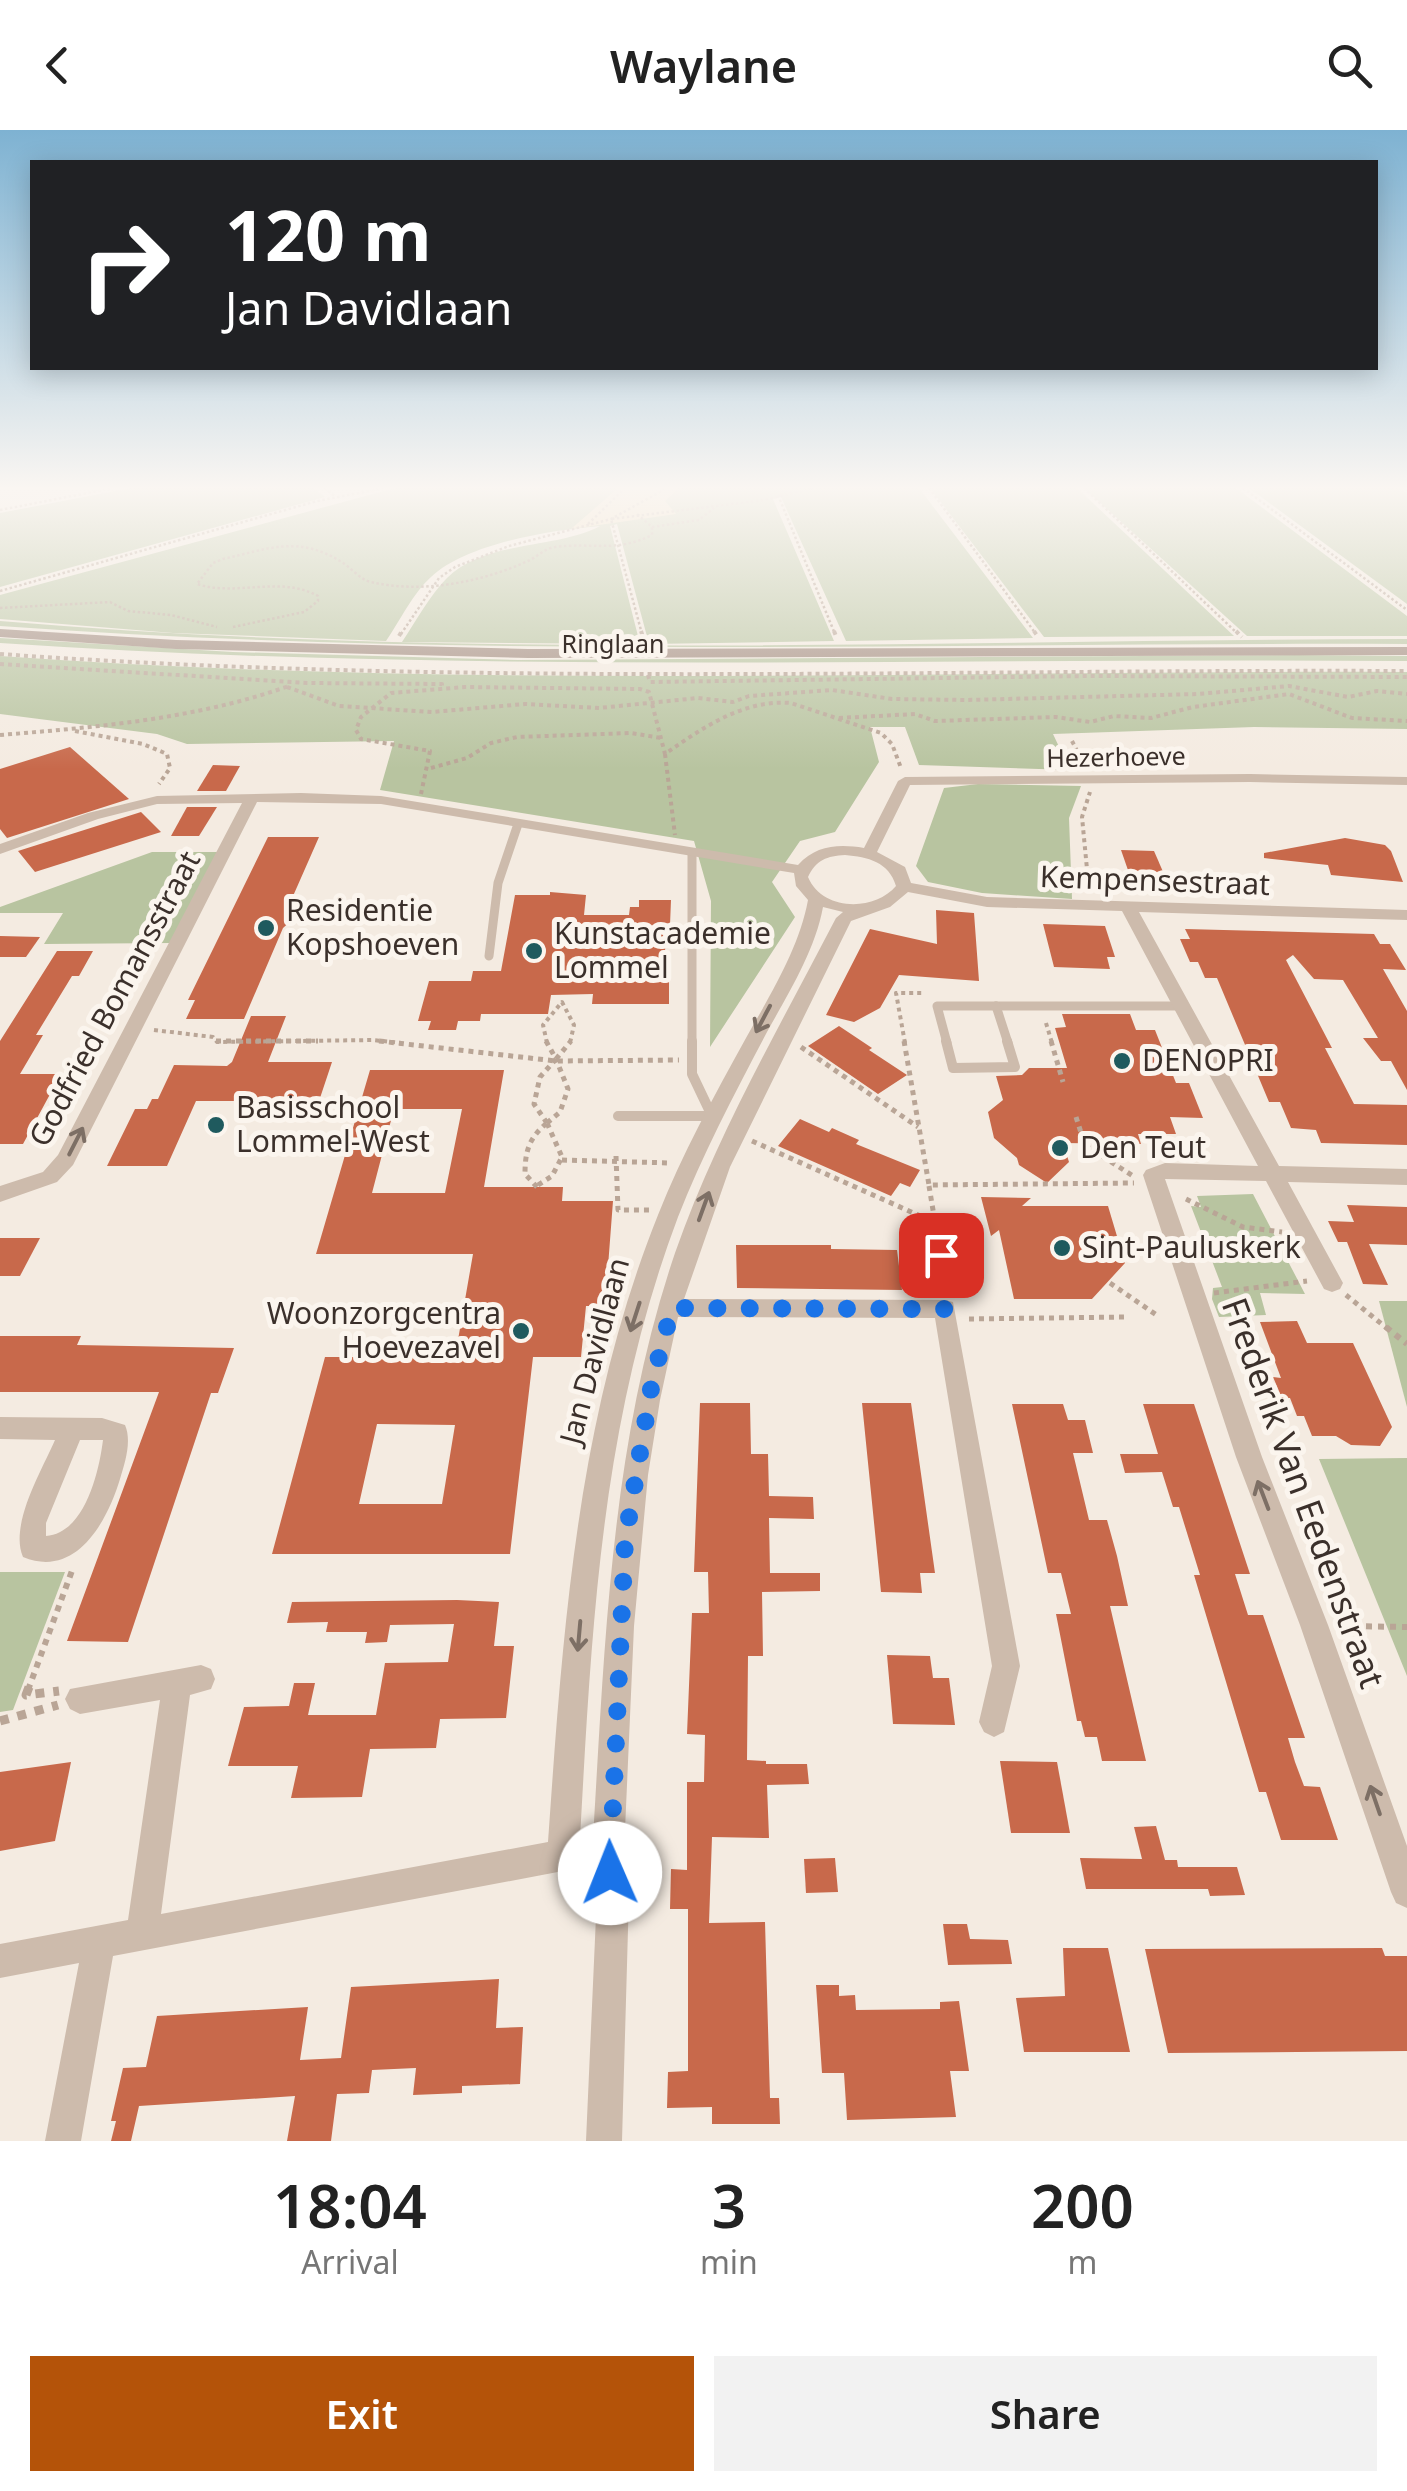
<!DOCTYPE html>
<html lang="en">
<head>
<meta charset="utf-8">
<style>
  :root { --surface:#fff; --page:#f2f2f2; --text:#222; --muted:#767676; --accent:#b45309 }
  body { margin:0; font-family:"Noto Sans",sans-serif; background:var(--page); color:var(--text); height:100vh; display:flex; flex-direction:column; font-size:38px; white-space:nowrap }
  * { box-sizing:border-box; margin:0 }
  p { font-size:32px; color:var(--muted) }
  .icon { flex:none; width:55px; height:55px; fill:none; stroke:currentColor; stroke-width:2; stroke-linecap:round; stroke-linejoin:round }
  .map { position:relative; height:2011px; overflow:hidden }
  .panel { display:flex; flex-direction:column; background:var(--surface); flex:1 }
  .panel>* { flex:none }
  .top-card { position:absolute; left:30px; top:30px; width:1348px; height:210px; border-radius:0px; box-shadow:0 5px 25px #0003; background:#202124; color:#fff; overflow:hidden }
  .pin { position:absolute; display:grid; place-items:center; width:85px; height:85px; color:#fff; margin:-42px; border-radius:20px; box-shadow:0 5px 15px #0006 }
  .me { position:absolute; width:110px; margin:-55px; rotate:359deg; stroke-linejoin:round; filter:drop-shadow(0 0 8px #0008) }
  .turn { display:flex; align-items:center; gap:35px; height:210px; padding:0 30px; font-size:45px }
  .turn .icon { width:130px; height:130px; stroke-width:2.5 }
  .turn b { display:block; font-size:70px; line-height:85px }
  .eta { display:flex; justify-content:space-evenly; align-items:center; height:170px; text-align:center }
  .eta b { font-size:60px; font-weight:600; line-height:70px }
  .button { display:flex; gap:20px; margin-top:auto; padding:20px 30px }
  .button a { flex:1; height:115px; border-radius:0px; background:var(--accent); color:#fff; font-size:40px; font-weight:600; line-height:115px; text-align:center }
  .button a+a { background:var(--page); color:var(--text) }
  header { display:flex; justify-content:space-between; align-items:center; height:130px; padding:0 30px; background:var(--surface); font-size:45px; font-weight:600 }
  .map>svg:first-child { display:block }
  .green { fill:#b8c4a0 }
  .sand { fill:#efdcb8 }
  .building { fill:#c8694b; fill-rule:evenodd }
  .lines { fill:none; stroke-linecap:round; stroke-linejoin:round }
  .path-far4 { stroke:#b9a596; stroke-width:2.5; stroke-dasharray:2.5 2.5; stroke-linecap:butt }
  .path-far3 { stroke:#b9a596; stroke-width:4; stroke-dasharray:4 4; stroke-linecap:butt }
  .path-far2 { stroke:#b9a596; stroke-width:5; stroke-dasharray:5 5; stroke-linecap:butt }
  .path-far1 { stroke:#b9a596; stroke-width:6; stroke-dasharray:6 6; stroke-linecap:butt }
  .path { stroke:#b9a596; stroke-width:9; stroke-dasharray:9 9; stroke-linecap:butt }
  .service-far1 { stroke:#cdbbac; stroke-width:9 }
  .service { stroke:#cdbbac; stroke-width:10 }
  .minor { fill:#cdbbac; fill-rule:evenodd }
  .secondary { fill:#a18a7d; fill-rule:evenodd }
  .oneway { stroke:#7d6f65 }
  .route { stroke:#1a73e8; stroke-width:18; stroke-dasharray:0 32.4 }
  .poi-dot { fill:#1f5a5e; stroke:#fbf5ee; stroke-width:4 }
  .labels { text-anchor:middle; stroke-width:10; stroke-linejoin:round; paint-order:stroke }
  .far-street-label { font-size:25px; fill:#3b302b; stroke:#fbf5ee }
  .street-label { font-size:30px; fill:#3b302b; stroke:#fbf5ee }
  .poi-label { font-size:30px; fill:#3b302b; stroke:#fbf5ee; text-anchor:start }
  .near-street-label { font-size:35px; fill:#3b302b; stroke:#fbf5ee }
</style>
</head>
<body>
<header><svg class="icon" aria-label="back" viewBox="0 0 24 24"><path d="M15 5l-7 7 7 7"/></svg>Waylane<svg class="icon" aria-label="search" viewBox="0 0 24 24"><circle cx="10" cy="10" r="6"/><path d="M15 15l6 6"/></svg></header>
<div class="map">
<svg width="1407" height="2011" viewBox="0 0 1407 2011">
  <rect width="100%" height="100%" fill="#f4ebe1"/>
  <g class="green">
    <path d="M131,358h183l11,9 -325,90v-74z"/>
    <path d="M395,358h524l114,150 -187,3 -65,-144 -8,2 61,142 -185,3 -32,-120 -7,2 30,118 -238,-2c14,-21 28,-47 45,-64 38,-38 111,-29 153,-52 -48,4 -133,17 -169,51 -18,16 -31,44 -45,64l-213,-8 -173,-14v-24z"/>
    <path d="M930,358h147l157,148 -190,1z"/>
    <path d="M1084,358h152l171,128v20h-160z"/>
    <path d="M1249,358h149l9,5v111z"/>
    <path d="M0,491c468,40 938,19 1407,18v5c-469,-2 -938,16 -1407,-18z"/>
    <path d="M0,508l233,14 285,8 778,-5 111,1v5c-470,-4 -937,14 -1407,-18z"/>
    <path d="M0,526c469,34 938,14 1407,16v57l-153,-2 -201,7 17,36 -151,-5 -14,-38h-35l9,35 -44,70 -35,9 -28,41 23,35 -85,130 1,-146 -17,-60 -314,-51 14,-49 -207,3 -30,-10 -157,-20z"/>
    <path d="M978,654l103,2 -12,32 3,81 -90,-6 -54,-11 -12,-16 28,-78z"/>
    <path d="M152,722h66l-48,91 -126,1 19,-31h-63v-6z"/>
    <path d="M1253,1064l52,100 -45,-1 6,22 -47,2 -7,-18 1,-11 9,-1 -31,-81 10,1 -4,-11z"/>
    <path d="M1379,1171h28v106z"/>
    <path d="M1407,1328v218l-88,-217z"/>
    <path d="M0,1442h65l-52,138 -13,2z"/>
  </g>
  <path class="sand" d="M618,358h61l-14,13 11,13 -105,15z"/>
  <g class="building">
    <path d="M70,617l59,52 -122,39 -7,-9v-60z"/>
    <path d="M213,635l27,1 -14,25h-29z"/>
    <path d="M187,677h30l-18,29h-28z"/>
    <path d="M141,682l20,20 -126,40 -17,-21z"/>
    <path d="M268,707h51l-33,75 7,7 -10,9 -39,91h-58l9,-19h-7z"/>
    <path d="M1345,708l40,7 6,6 12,31 -72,-7 -3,-10 -64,-7v-5z"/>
    <path d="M1121,720l33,1 10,23 -35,-1z"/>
    <path d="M550,762l36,3 -2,20h45l1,-8h9v-7h32l-1,25h-4l-2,56h5v23h-77l1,-10 -42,1 -3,19h-67l-1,7h-22l-2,9h-28l3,-9h-13l11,-40h42l2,-10h28l14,-76h35z"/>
    <path d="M936,780l38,3 5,68 -80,-6 -19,33 -26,14 -28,-7 44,-86 67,15z"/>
    <path d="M1043,794l62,2 10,31h-8l3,12 -56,-2z"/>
    <path d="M1185,799l189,5 6,10h10l16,26 -23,-1 24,42v79l-16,-29h-10l-18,-23h15l-35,-58 -29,-1 -21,-24 -7,5 46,88h-7l29,56 53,1v40l-86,-2 -5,-13 -25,-2 -11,-26h-11l-52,-124h-12l-7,-16h-8l-10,-23h10z"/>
    <path d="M0,806l40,1 -14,20h-26z"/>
    <path d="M57,821h36l-14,25h-7l-36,59h7l-23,39h41l-38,70h-23v-103z"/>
    <path d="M1062,884h68l6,16h19l21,53h13l14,35 -33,-1 6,17h-38l3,10 -78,-1 6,19 -22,21 -28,-18 -2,-7 -23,-20 -6,-26 15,-12 -7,-24 26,-1 7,-7h38l-12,-40 11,-1z"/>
    <path d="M251,886h35l-18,46h64l-13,39h-123l-29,65h-60l28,-57h12l5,-10h6l16,-34 53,1 5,-4z"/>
    <path d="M839,896l33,22 -3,2 38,25 -29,19 -70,-48z"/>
    <path d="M370,940h134l-20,117h79l-1,14h51l-8,105h-19l-5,51h-48l-23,197h-238l53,-197h130l18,-103h-157zM394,979h68l-17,84h-73zM377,1294l78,1 -13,79h-83z"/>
    <path d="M800,989l29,13 3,-4 27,12 -3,4 64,26 -10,17 -10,-4 -9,13 -113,-50z"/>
    <path d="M981,1067l50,1 -9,8h86l17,57 -33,36h-78l-15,-69 -8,6z"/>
    <path d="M1347,1075l60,2v38l-38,-1 19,41 -25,-1 -16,-42h-9l-10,-21 26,1z"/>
    <path d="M0,1108h40l-20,38h-20z"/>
    <path d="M736,1115h95v4l66,1 5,40 -165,-2z"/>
    <path d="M1297,1191l10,22h46l39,84 -12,19 -29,-1 -15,-9h-24l-8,-20h-7l-7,-18h-8l-9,-21 8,1 -21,-56z"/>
    <path d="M0,1206h81l-4,9 157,3 -16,45h-7l-83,249 -61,-1 92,-249h-159z"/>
    <path d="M700,1273h50l1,51h17l1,42 44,1 1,22 -45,-1 1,55h50v18l-58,1 1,64h-15l-1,104 19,1v3h41l2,20 -42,1 2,53 -57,-1 -3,86 56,-1 5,176h9l1,26h-68v-17l-45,1 1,-36 20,-1v-162h-18l1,-40 16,1v-88h17l1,-47 -18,-1 5,-121h17l-1,-41h-14z"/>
    <path d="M862,1273h49l24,170h-15l2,20 -41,-1z"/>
    <path d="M1012,1274h51l5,16h17l8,33h-20l16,67h18l10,36 11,50h-18l36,155h-44l-5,-24h-12l-4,-16h-4l-21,-107h15l-10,-41h-13z"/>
    <path d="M1143,1274h51l56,170h-15l13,41h15l42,123h-17l7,24 9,24 16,1 18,53h-57l-15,-48h-7l-65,-217h6l-21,-68h-6l-11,-35 -37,1 -5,-19h38z"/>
    <path d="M457,1470l42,2 -5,44h20l-8,72 -66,1 -4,29 -66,1 -8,48 -71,1 7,-32h-70l16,-59 45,-1 5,-23h21l-7,32h68l9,-52 63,-1 6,-38 -64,1 -3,17 -22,1 2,-11h-41l2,-10 -41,1 5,-21z"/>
    <path d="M887,1525l43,1 3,22h16l6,47 -62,-1z"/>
    <path d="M1000,1631l57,1 13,71h-59z"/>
    <path d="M71,1632l-16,79 -55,10v-79z"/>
    <path d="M1156,1696l9,34h12l1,7h59l8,28 -35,1 -2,-7h-122l-6,-31 62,1 -8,-32z"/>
    <path d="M835,1728l3,34 -32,1 -2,-34z"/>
    <path d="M943,1794h24l3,15 38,1 4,24 -64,1z"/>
    <path d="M1063,1818h45l22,104h-106l-8,-54 49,-2z"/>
    <path d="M1382,1818l3,8h22v95l-239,2 -23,-104z"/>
    <path d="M499,1849l-3,49 27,-1 -3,57 -58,2v7l-49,2 3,-27 -44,2 -3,23 -32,1 -6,47h-44l8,-45 -156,10 -8,35h-20l5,-20h-5l12,-53 23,-1 11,-51 151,-9 -8,53 41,-2 10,-71z"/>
    <path d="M816,1855h23v11l16,-1 1,15 84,-1v-7l19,-1 10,70h-19l6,46 -109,3 -3,-47h-22z"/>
  </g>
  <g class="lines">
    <g class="path-far4">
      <path d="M324,358l12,9"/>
      <path d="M929,358l107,146"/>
      <path d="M1084,358l154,146"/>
      <path d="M1243,358l164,122"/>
      <path d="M778,365l57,139"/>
      <path d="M0,380l113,-22"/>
      <path d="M588,394l37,-36"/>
      <path d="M652,397l47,-7 15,-12"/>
      <path d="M0,461l317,-90 68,-13"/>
      <path d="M0,478l110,-6 18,9 43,4 46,12"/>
      <path d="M233,497l71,-15 14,-11v-5c-38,-21 -81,1 -121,-12l16,-21 10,-4c45,-10 74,-24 117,2 11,6 20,19 31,21 51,12 111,0 157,-21 9,-4 17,-13 27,-14 36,-5 61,6 97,-12v-8l-15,-13"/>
      <path d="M401,504l38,-56 16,-11 54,-21 102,-27 56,-31"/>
      <path d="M642,504l-31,-115 153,-19 49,-12"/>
    </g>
    <g class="path-far3">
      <path d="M641,501l2,6"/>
      <path d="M834,501l2,5"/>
      <path d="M1034,501l4,6"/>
      <path d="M1236,501l6,6"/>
      <path d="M399,506l3,-5"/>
      <path d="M0,524c469,33 937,15 1407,17"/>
      <path d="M0,534l307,19 135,1v4"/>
      <path d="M648,545l2,7 438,-6 319,1"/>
      <path d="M287,557l52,19 93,6 93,-8 74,4 99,-10 35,4 16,-6 83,-6 60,9 75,1 231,-6 91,-8 59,11 29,-6 30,3"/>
      <path d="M839,588l76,-4 20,7 121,-4 34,5 24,-6 37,2 42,-11 96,-13 63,24 55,3"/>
      <path d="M75,601l68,13 24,10 3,14 -11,16"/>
      <path d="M0,605c99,-8 195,-16 289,-49"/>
      <path d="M1072,611l12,23"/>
      <path d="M665,624l10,81"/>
      <path d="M431,638l36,-10 24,-15 26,-6 114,-4 30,5"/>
      <path d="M421,664l9,-43 -69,-12 -5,-9 5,-13 30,-24 74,-6 175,2 9,3 16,62c37,-26 79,-55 126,-51l90,30 11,11 9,24"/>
      <path d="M1089,760l-7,-73 8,-25"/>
      <path d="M1046,893l6,20"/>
      <path d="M154,900l59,7 4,5 156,-2 28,3"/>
      <path d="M547,913l-4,-18 19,-23 12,23 -4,18"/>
      <path d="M905,913l-9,-50h29"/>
    </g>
    <g class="path-far2">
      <path d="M216,911h102"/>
      <path d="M379,911l177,20 123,-1"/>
      <path d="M546,911l10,18"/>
      <path d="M904,911l25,144 205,-2"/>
      <path d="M1051,911l12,41"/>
      <path d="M801,917l117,80"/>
      <path d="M556,929l15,-18"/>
      <path d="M1076,987l9,28 48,31"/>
      <path d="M547,993l-13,-19 6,-27 16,-18"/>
      <path d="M547,993l13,-11 8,-23 -12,-30"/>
      <path d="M752,1011l184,82"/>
      <path d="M616,1026l2,54h32"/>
      <path d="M562,1030l109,3"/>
      <path d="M538,1055l14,-9 10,-19 -15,-34"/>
      <path d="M929,1056l17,102"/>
      <path d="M537,1057l-12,-13c0,-23 4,-36 22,-51"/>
      <path d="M1186,1069l57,28 39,5"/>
      <path d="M1110,1153l48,33"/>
      <path d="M1214,1163l93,-12"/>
      <path d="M1346,1165l43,35"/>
      <path d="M969,1189l157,-2"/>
    </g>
    <g class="path-far1">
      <path d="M1386,1197l21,17"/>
      <path d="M1342,1496l65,1"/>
      <path d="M28,1560l45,-122"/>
    </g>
    <g class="path">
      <path d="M29,1557l-3,8 33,-4"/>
      <path d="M0,1591l58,-16"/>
    </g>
    <g class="service-far1">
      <path d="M692,724v189"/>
      <path d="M489,826l9,-73 20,-59"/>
      <path d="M996,876h185"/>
      <path d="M996,876l12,37"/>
      <path d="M947,913l-10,-37h59"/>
    </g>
    <g class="service">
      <path d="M946,911l7,27 62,-1 -8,-26"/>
      <path d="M618,986h94l-20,-42v-33"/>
    </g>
    <g class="minor">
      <path d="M1250,644l157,3v8l-157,-3 -340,3 -33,67 28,15 6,16 76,14 420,13v10l-268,-8 140,254 128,3v16l-119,-3 55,101 -3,6 -8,3 -8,-3 -58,-108 -101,-2 97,278 66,168 79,221v62l-11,-5 -5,-11 -91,-267 -64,-168 -93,-282 3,-5 19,-7 93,3 -136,-255 -135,-4 -79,-15 -18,15 -39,14 -121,246 -46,132 261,1 8,2 67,364 -16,66 -10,5 -10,-5 -5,-10 13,-56 -57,-348 -257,-1 -18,83 -12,75 -14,151 -10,227 5,41 -7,247h-36l11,-247 -3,-24 -31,1 -450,85 -32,185h-36l34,-178 -79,15v-34l128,-24 32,-220 -80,14 -10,-5 -5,-10 5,-10 131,-24 10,4 4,10 -4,10 -21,6 -29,219 387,-72c15,-214 29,-425 110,-627 24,-61 56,-119 88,-177 24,-43 53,-89 62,-138l-12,-14 -2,-13 -413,-69 -124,-2 -184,363 -16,17 -57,20v-16l43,-14 15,-17 184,-352 -85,1 -59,15 -98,35v-10l88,-31 69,-17 144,-3 80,3 417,69c18,-20 41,-21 66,-17l34,-67 7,-4zM845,725c23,2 44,7 51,31 -22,26 -74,25 -88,-9 8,-17 19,-21 37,-22zM823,777l20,5 -7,6c-57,110 -120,218 -161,335 -64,188 -70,388 -82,585h-13c12,-214 21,-417 98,-621 25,-64 57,-124 89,-185 21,-38 48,-81 56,-125z"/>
      <path d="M0,1287l102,1 23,7c7,16 0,38 -5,54 -13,43 -44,100 -97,78 -14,-32 19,-87 32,-117l-55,-1zM80,1310h23c-4,32 -18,93 -57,96v-13z"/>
    </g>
    <path class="secondary" d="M0,499l176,11 352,9 879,-2v8l-879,3 -352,-9 -176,-12z"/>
  </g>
  <defs><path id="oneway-shaft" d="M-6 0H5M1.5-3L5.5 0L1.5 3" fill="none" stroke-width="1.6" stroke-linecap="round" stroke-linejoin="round" transform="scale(2.5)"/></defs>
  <g class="oneway">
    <use href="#oneway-shaft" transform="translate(763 889) rotate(118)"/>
    <use href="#oneway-shaft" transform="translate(76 1011) rotate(-63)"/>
    <use href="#oneway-shaft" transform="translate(704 1076) rotate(-70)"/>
    <use href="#oneway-shaft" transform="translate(635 1187) rotate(108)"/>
    <use href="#oneway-shaft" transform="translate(1263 1365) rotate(-111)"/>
    <use href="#oneway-shaft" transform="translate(579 1506) rotate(95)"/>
    <use href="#oneway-shaft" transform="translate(1375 1670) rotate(-109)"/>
  </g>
  <linearGradient id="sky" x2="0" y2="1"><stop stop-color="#7eb2d2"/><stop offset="0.56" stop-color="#faf6f2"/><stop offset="1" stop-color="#faf6f2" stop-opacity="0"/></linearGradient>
  <rect width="1407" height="639" fill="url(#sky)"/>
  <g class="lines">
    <path class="route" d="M610,1743l15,-332 27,-158 20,-75 274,1 -5,-54"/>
  </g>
  <g class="poi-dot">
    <circle cx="266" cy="798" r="10"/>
    <circle cx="534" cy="821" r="10"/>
    <circle cx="1122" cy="931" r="10"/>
    <circle cx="216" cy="995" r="10"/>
    <circle cx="1060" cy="1018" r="10"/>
    <circle cx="1062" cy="1118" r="10"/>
    <circle cx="521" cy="1201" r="10"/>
  </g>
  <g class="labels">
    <g class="far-street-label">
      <text x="613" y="523">Ringlaan</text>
      <text transform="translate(1116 627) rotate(-1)" y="9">Hezerhoeve</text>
    </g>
    <g class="street-label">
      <text transform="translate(1155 751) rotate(2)" y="10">Kempensestraat</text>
      <text transform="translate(115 869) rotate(-62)" y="10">Godfried Bomansstraat</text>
      <text transform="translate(595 1221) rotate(-75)" y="10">Jan Davidlaan</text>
    </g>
    <g class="poi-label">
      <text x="286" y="791">Residentie<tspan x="286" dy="34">Kopshoeven</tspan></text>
      <text x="554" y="814">Kunstacademie<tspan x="554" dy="34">Lommel</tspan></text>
      <text x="1142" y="941">DENOPRI</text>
      <text x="236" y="988">Basisschool<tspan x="236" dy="34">Lommel-West</tspan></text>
      <text x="1080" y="1028">Den Teut</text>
      <text x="1082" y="1128">Sint-Pauluskerk</text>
      <text x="501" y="1194" text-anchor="end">Woonzorgcentra<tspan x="501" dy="34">Hoevezavel</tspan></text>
    </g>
    <g class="near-street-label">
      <text transform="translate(1303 1363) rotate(70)" y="12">Frederik Van Eedenstraat</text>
    </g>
  </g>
</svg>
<div class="pin" style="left:941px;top:1125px;background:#d93025"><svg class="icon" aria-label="arrive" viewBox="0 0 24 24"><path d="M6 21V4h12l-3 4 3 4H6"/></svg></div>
<svg class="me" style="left:610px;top:1743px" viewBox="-20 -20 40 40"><circle r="19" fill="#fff"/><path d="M0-13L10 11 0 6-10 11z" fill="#1a73e8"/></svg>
<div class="top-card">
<div class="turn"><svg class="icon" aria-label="right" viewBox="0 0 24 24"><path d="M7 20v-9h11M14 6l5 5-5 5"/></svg><div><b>120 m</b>Jan Davidlaan</div></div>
</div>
</div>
<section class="panel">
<div class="eta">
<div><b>18:04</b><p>Arrival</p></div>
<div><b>3</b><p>min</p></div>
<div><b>200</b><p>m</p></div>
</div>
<div class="button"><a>Exit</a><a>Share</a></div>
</section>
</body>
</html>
